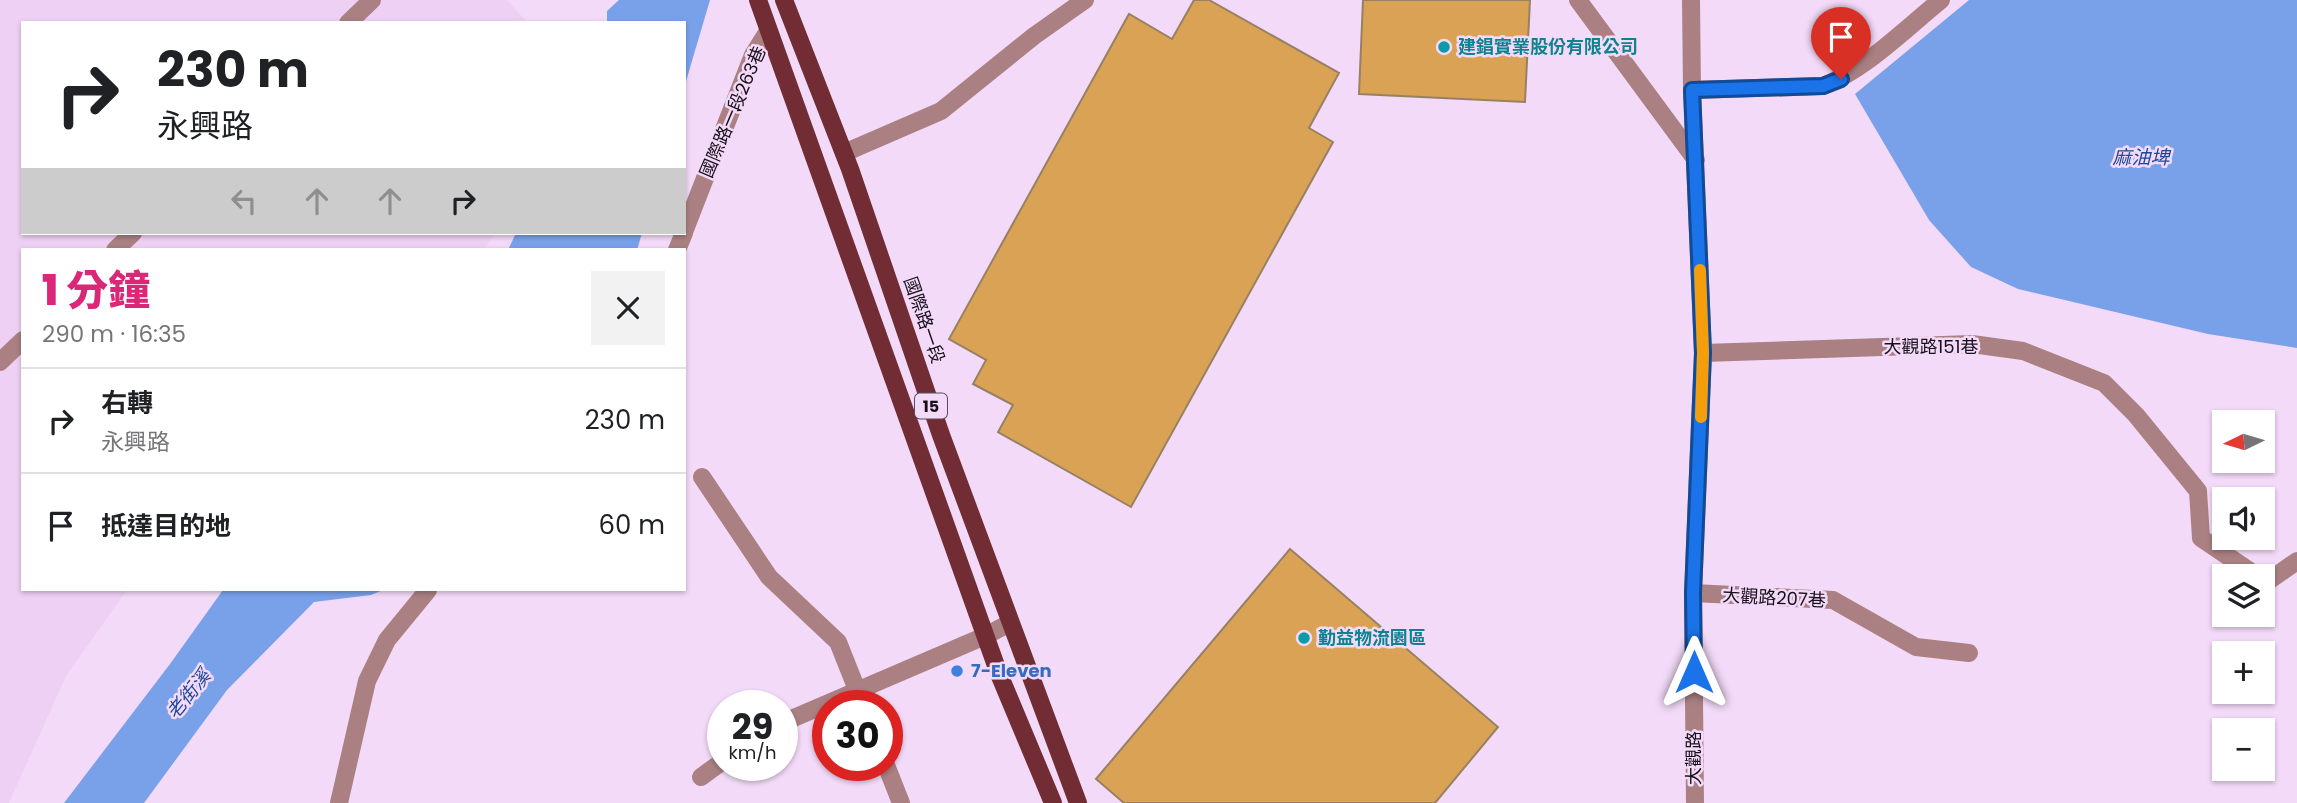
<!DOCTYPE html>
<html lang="zh-TW">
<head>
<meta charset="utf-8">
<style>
  :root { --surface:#fff; --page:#f2f2f2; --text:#202124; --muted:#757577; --line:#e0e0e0; --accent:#db2777 }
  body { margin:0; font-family:Poppins,"Noto Sans TC",sans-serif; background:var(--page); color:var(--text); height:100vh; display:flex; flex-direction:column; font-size:26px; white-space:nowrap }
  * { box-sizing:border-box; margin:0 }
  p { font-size:23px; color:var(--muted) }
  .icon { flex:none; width:38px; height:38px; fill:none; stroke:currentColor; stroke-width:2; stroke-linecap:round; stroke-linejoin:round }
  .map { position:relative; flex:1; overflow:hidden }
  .details { position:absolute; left:21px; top:248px; width:665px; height:343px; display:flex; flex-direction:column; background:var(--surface); border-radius:0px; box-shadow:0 2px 5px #0004 }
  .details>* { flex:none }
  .top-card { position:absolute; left:21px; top:21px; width:665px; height:214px; border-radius:0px; box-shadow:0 2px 5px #0004; background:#fff; color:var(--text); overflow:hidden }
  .needle { width:46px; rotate:265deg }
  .controls { position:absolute; left:2212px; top:410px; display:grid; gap:14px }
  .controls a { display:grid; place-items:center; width:63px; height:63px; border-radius:0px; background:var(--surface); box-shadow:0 2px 5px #0004; font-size:35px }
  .speed { position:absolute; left:707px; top:690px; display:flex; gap:14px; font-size:35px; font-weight:700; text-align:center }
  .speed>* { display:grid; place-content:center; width:91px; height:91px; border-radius:50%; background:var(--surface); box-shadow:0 2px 5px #0004; line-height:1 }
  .speed small { font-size:18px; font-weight:400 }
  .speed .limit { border:10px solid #d22; background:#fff; color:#111 }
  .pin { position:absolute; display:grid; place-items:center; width:60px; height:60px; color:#fff; margin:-72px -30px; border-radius:50% 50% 50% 0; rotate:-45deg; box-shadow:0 0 7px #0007 }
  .pin .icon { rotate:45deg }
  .me { position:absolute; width:77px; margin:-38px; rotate:0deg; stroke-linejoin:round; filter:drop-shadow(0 0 5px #0008) }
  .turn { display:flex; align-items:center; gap:24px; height:147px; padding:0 21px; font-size:32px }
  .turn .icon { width:91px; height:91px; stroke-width:2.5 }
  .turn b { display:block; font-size:49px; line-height:60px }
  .lanes { display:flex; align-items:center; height:66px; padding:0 21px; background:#0003; justify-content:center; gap:35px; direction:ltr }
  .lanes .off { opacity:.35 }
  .round { display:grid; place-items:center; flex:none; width:74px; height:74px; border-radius:0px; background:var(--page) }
  .overview { display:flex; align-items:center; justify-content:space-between; height:119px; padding:0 21px }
  h1 { font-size:42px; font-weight:800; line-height:52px; color:var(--accent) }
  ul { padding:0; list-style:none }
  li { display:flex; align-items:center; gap:21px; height:105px; padding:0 21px; border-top:2px solid var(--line) }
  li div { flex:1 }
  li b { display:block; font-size:26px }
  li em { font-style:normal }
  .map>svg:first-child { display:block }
  .built { fill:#efd0f5 }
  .water { fill:#79a1ea }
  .building { fill:#daa255; stroke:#978164; stroke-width:2 }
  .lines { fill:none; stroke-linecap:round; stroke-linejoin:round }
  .minor { stroke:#aa8082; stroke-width:18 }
  .major { stroke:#722d34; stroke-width:18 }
  .route-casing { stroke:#114b97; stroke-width:18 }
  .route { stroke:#1a73e8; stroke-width:12 }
  .slow { stroke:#f59e0b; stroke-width:12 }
  .culture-dot { fill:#0f9aa8; stroke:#f3daf8; stroke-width:2.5 }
  .shop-dot { fill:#3f7fe0; stroke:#f3daf8; stroke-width:2.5 }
  .labels { text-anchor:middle; stroke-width:5; stroke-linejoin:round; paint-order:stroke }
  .shield { fill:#f3daf8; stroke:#594c5c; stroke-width:2 }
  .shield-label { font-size:16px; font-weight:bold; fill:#170f19 }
  .culture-label { font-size:18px; font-weight:bold; fill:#0d838f; stroke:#f3daf8; text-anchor:start }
  .street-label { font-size:18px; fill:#170f19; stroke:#f3daf8 }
  .shop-label { font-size:18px; font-weight:bold; fill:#366cbe; stroke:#f3daf8; text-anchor:start }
  .water-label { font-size:19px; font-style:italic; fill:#1b489b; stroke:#f3daf8 }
</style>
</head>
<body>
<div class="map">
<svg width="2297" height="803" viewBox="0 0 2297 803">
  <rect width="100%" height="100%" fill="#f3daf8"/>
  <path class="built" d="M0,0h507l21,23h-505v210h472l-11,17h-461v340h104l-61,86 -57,127h-9z"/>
  <g class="water">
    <path d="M619,0h91l-26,88v-65h-77v-12z"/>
    <path d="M1969,0h328v348l-89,-14 -190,-45 -47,-22 -42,-47 -74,-126z"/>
    <path d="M516,233h126l-5,17h-129z"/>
    <path d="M223,590h160l-12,5 -57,7 -87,88 -83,113h-80l106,-139z"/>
  </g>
  <g class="building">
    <path d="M1194,0h15l130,73 -30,55 24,14 -202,365 -133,-75 15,-27 -40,-21 13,-24 -37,-21 180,-325 43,25z"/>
    <path d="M1363,0h167l-5,102 -166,-8z"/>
    <path d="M1290,549l208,178 -63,76h-311l-28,-24z"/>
  </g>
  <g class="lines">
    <g class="minor">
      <path d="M1578,0l118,160"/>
      <path d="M1691,0l1,90 11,263 -10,240 2,210"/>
      <path d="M348,23l24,-23"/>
      <path d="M1692,90l131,-4c44,-18 81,-56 118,-86"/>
      <path d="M844,153l97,-42 93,-75 51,-36"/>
      <path d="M684,232l69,-177 15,-24"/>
      <path d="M115,250l18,-17"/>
      <path d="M677,250l7,-17"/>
      <path d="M1703,353l269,-9 51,7 81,32 32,32 62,76 3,47 56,38"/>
      <path d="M0,362l23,-22"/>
      <path d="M702,477l67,100 69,65 25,63"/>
      <path d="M2263,580l4,2 30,-21"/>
      <path d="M1693,593l140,7 83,47 53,6"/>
      <path d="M782,723l203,-87 25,-13"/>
      <path d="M886,765l15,38"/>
      <path d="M701,777l22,-16"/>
      <path d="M339,803l28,-122 20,-41 41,-50"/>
    </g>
    <g class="major">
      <path d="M758,0l241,674 54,129"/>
      <path d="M784,0l66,169 91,266 137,368"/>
    </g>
  </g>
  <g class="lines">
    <defs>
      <path id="route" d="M1694,672l-1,-79 10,-240 -11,-263 131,-4 18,-7"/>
    </defs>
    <use href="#route" class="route-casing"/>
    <use href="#route" class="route"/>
    <path class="slow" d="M1700,270l3,83 -2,64"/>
  </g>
  <g class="culture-dot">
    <circle cx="1444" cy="47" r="7"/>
    <circle cx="1304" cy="638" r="7"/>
  </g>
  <circle class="shop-dot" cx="957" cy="671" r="7"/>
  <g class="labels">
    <rect class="shield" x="915" y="393.5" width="32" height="25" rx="5"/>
    <g class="shield-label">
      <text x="931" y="412">15</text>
    </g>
    <g class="culture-label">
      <text x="1458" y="53">建錩實業股份有限公司</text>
      <text x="1318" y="644">勤益物流園區</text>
    </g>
    <g class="street-label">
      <text transform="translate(733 112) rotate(-67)" y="6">國際路一段263巷</text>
      <text transform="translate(924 320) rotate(71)" y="6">國際路一段</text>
      <text x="1931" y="353">大觀路151巷</text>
      <text transform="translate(1774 598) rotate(3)" y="6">大觀路207巷</text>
      <text transform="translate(1694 758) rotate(-90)" y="6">大觀路</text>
    </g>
    <g class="shop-label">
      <text x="971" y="677">7-Eleven</text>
    </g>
    <g class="water-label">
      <text x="2141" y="164">麻油埤</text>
      <text transform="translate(188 694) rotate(-51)" y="7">老街溪</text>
    </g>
  </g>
</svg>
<div class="controls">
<a><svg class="needle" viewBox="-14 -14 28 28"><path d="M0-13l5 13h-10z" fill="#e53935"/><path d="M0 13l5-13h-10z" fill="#757577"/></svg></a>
<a><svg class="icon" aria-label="sound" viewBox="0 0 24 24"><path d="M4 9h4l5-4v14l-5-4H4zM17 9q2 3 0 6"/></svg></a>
<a><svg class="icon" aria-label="layers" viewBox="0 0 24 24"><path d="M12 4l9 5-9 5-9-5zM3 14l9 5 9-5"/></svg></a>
<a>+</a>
<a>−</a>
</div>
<div class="speed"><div>29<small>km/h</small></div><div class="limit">30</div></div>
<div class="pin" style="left:1841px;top:79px;background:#d93025"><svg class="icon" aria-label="arrive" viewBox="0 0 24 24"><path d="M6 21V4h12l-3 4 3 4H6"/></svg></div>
<svg class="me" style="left:1694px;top:672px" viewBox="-20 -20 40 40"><path d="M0-17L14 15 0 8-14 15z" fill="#1a73e8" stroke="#fff" stroke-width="4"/></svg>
<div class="top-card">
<div class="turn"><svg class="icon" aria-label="right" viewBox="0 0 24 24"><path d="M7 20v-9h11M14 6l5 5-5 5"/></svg><div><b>230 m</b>永興路</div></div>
<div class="lanes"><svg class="icon off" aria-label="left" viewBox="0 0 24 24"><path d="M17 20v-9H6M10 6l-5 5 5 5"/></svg><svg class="icon off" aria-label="ahead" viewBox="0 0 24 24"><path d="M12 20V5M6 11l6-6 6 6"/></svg><svg class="icon off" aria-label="ahead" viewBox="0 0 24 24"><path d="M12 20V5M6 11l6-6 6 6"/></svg><svg class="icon" aria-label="right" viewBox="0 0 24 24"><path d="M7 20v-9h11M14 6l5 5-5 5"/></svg></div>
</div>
<section class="details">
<div class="overview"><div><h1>1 分鐘</h1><p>290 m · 16:35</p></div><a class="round"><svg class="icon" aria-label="close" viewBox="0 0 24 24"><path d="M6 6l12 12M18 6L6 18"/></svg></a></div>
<ul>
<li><svg class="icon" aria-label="right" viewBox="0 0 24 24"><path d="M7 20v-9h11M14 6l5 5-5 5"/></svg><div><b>右轉</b><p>永興路</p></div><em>230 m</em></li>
<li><svg class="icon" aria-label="arrive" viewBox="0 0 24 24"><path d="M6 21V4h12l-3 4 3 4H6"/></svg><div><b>抵達目的地</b></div><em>60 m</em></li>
</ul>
</section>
</div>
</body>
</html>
